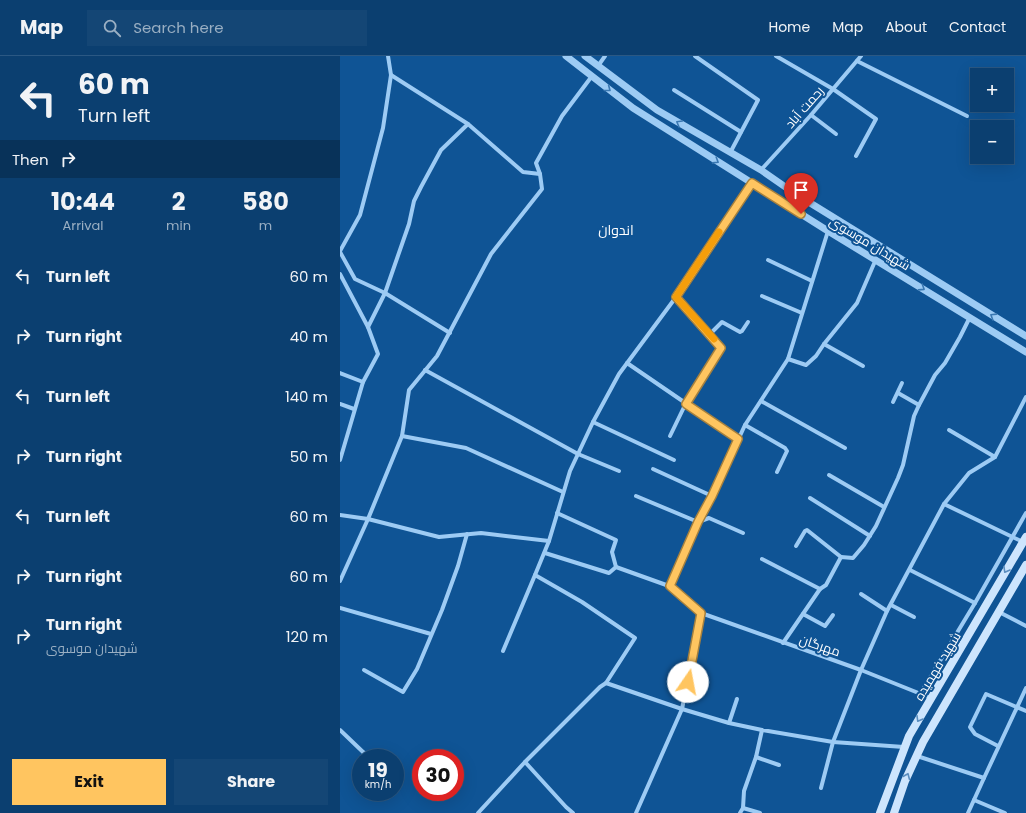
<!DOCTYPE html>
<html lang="en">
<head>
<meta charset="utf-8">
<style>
  :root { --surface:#0b3f70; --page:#144675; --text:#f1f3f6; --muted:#9aafc3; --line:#2b5883; --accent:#ffc560 }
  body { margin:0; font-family:Poppins,Cairo,sans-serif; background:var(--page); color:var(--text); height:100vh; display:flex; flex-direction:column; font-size:15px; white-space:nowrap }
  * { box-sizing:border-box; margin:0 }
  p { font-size:13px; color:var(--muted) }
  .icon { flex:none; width:22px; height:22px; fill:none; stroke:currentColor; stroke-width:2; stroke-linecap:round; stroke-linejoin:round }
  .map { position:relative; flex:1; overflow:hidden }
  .details { display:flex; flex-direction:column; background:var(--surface); width:340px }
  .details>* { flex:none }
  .hud { background:#0b3f70; color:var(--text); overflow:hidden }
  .tools { position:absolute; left:630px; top:12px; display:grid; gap:8px }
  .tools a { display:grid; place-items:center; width:44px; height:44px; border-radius:0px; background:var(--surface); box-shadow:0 4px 16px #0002,0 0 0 1px var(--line); font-size:20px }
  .speed { position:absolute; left:12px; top:693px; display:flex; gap:8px; font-size:20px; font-weight:700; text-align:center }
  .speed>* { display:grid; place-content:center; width:52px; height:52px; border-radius:50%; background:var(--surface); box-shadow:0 4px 16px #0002,0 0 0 1px var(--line); line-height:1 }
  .speed small { font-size:10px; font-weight:400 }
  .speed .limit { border:6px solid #d22; background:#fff; color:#111 }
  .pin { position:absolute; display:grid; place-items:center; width:34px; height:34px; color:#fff; margin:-41px -17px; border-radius:50% 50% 50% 0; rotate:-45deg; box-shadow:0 0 4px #0007 }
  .pin .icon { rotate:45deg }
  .me { position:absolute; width:44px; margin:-22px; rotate:12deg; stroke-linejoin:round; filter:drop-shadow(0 0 3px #0008) }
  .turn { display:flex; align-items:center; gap:14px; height:84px; padding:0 12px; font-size:18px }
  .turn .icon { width:52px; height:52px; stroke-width:2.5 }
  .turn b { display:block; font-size:28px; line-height:34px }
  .then { display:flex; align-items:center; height:38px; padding:0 12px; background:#0003; gap:8px; font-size:15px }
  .eta { display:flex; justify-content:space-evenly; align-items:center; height:68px; text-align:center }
  .eta b { font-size:24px; font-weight:700; line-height:28px }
  .button { display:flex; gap:8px; margin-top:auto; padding:8px 12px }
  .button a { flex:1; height:46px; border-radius:0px; background:var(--accent); color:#111; font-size:16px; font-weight:700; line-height:46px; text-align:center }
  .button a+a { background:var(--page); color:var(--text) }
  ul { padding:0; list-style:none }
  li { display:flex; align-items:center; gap:12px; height:60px; padding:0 12px }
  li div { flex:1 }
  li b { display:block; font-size:15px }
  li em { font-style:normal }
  header { display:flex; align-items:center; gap:24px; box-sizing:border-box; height:56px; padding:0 20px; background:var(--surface); border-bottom:1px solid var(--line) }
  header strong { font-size:19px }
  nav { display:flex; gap:22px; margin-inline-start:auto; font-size:14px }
  .search { width:280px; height:36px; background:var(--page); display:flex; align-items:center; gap:10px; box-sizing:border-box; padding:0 14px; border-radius:0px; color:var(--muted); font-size:15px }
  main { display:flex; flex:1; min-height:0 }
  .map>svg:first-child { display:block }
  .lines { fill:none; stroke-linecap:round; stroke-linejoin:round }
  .minor { stroke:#9dcbf4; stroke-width:4 }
  .tertiary { stroke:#9dcbf4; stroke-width:7 }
  .secondary { stroke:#cde5fd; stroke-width:8 }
  .oneway { stroke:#3a78b2 }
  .oneway2 { stroke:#5b8ebf }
  .route-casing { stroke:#a6803e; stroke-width:10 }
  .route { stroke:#ffc560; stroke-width:7 }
  .slow { stroke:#f59e0b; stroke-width:7 }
  .labels { text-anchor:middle; stroke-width:4; stroke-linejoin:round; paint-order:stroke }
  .street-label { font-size:13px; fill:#fff; stroke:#0f5495 }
  .neighbourhood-label { font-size:14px; fill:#fff; stroke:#0f5495 }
</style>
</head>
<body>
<header>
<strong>Map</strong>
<div class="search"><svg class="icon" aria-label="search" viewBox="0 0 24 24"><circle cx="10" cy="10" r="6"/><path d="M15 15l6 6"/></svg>Search here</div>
<nav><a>Home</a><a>Map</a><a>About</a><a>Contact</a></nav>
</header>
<main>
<section class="details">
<div class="hud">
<div class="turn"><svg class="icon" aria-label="left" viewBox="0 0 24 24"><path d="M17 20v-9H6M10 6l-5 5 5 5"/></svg><div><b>60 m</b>Turn left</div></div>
<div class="then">Then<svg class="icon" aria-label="right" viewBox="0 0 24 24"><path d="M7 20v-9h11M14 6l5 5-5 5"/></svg></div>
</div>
<div class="eta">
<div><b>10:44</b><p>Arrival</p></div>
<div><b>2</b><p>min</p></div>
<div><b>580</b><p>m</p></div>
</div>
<ul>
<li><svg class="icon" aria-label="left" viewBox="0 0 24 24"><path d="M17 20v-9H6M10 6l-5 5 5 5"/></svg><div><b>Turn left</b></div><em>60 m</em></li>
<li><svg class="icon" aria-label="right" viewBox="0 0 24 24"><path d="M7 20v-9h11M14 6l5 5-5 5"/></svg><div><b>Turn right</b></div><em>40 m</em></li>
<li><svg class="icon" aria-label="left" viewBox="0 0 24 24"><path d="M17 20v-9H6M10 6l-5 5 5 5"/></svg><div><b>Turn left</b></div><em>140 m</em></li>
<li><svg class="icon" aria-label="right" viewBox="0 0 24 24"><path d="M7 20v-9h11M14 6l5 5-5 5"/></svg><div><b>Turn right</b></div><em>50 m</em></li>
<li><svg class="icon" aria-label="left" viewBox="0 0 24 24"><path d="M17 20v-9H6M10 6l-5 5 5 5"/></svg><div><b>Turn left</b></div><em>60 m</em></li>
<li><svg class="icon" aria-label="right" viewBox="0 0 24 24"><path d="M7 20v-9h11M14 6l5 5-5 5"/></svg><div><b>Turn right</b></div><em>60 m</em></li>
<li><svg class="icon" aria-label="right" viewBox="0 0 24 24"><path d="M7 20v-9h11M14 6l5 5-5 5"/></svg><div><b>Turn right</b><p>شهیدان موسوی</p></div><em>120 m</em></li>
</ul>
<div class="button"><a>Exit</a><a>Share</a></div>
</section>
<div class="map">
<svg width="686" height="757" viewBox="0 0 686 757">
  <rect width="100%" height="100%" fill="#0f5495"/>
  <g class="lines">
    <g class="minor">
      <path d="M355,0l63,44 -28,53"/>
      <path d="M436,0l57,33 43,30 -20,37"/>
      <path d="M517,5l110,55"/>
      <path d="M258,10l7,-10"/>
      <path d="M51,19l77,49"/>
      <path d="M334,34l67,42"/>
      <path d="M471,59l25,19"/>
      <path d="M421,114l50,-55 50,-59"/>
      <path d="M0,195l20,-36 23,-87 8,-53 -3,-19"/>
      <path d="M0,196l15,27 30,14 65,40"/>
      <path d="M428,204l44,21"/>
      <path d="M0,218l28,53 10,27 -15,28 -23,78"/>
      <path d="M422,240l40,17"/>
      <path d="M28,271l17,-34 24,-69 5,-23 7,-14 20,-37 27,-26 55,48 17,2"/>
      <path d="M370,278l12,-12 18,10 2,-1 6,-9"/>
      <path d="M484,288l39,22"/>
      <path d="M448,303l18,6 10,-9 8,-12 33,-41 19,-44"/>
      <path d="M287,307l111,76"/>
      <path d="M85,314l153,84 41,17"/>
      <path d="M0,317l23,9"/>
      <path d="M558,337l21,12"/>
      <path d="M421,345l84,47"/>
      <path d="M553,346l9,-19"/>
      <path d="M0,348l14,5"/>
      <path d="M253,366l81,38"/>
      <path d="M405,369l40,23 2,3 -10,21"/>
      <path d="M609,374l46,27"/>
      <path d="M62,380l64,12 97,44"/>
      <path d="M330,380l16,-33 35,-55 -45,-51"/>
      <path d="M313,413l59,27"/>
      <path d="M489,419l55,32"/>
      <path d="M296,440l62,26 11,-4 34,15"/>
      <path d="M470,442l60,38"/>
      <path d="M604,448l79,38"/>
      <path d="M217,457l59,27 -4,12 4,15"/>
      <path d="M0,459l28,4 34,-83 7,-46 28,-34 54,-102 51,-65 -2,-15 -4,-11 26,-47 30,-40"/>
      <path d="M456,490l9,-15 2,-1 34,27"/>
      <path d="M205,497l64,20 7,-6 53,19"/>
      <path d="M422,503l58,30"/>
      <path d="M570,514l65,33"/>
      <path d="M0,525l28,-62 71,18 42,-4 68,8"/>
      <path d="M521,538l26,17"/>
      <path d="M551,549l23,12"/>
      <path d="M0,552l91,26"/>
      <path d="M659,556l27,14"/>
      <path d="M361,557l160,57 70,28"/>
      <path d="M463,558l22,12 8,-11"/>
      <path d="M443,587l37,-54 6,-4 15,-28 12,1 11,-13 12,-19 22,-48 5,-13 11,-49 5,-11 16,-30 10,-12 15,-26 10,-20"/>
      <path d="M163,595l32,-76"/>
      <path d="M24,614l39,22 14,-23 25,-59 16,-44 9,-32"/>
      <path d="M266,627l29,-45 -53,-36 -47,-27 14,-34 21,-70 23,-49 26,-48 57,-77 76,-114"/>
      <path d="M580,638l55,-91 51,-90"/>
      <path d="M389,667l8,-24"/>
      <path d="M0,674l23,22 10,6"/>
      <path d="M658,690l-23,-12 -5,-7 16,-33 40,17"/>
      <path d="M577,700l67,22 -16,35"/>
      <path d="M416,701l23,8"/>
      <path d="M185,706l41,45 7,6"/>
      <path d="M644,722l42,-90"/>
      <path d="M481,732l12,-46 28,-72 26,-59 57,-107 25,-31 26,-16 31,-60"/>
      <path d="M634,744l31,13"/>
      <path d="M403,752l17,5"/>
      <path d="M138,757l47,-51 75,-75 6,-4 76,26 47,14 33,7 71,12 71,5"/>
      <path d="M296,757l46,-104 19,-96 -32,-27 29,-64 14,-26 33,-71 43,-66 40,-128"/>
      <path d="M400,757l3,-5 1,-17 12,-34 6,-27"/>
    </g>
    <g class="tertiary">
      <path d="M226,0l67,52 195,123 198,121"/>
      <path d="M245,0l72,54 104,60 33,23 232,143"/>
    </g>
    <g class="secondary">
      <path d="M540,757l29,-77 117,-199"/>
      <path d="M554,757l11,-32 18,-39 103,-177"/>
    </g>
  </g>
  <defs><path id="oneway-chevron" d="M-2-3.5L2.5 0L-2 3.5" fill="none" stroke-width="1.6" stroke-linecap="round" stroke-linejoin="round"/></defs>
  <g class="oneway">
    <use href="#oneway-chevron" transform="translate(268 33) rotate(38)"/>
    <use href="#oneway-chevron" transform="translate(339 67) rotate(-150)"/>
    <use href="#oneway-chevron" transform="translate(376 105) rotate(32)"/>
    <use href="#oneway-chevron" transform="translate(582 232) rotate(33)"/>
    <use href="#oneway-chevron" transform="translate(653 260) rotate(-148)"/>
  </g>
  <g class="oneway2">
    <use href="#oneway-chevron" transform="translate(666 514) rotate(120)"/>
    <use href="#oneway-chevron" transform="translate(579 663) rotate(120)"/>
    <use href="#oneway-chevron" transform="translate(567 720) rotate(-67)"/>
  </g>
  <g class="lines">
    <defs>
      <path id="route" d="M348,626l13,-69 -31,-27 28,-64 14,-26 26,-57 -52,-35 35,-56 -45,-51 76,-114 49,31"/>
    </defs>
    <use href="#route" class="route-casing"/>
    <use href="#route" class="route"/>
    <path class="slow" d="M374,283l-38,-42 43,-65"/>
  </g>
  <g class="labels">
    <g class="street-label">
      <text transform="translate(464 51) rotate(-49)" y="5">رحمت آباد</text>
      <text transform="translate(530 187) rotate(31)" y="5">شهیدان موسوی</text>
      <text transform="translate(480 589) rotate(19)" y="5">مهرگان</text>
      <text transform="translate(597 610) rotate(-59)" y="5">شهید فهمیده</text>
    </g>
    <g class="neighbourhood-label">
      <text x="276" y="179">اندوان</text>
    </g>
  </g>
</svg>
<div class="tools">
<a>+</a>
<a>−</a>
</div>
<div class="speed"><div>19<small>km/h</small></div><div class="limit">30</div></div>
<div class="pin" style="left:461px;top:158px;background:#d93025"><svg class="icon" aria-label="arrive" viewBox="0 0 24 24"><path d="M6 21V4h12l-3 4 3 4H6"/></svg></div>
<svg class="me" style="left:348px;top:626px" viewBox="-20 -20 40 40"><circle r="19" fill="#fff"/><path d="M0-13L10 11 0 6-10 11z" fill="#ffc560"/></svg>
</div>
</main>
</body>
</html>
